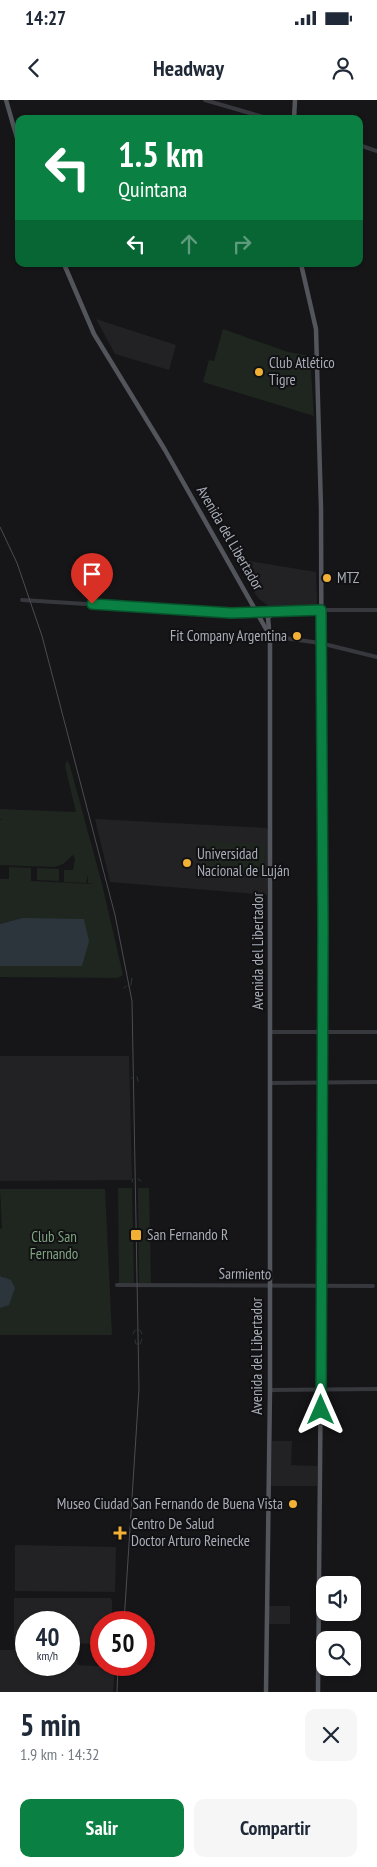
<!DOCTYPE html>
<html lang="es">
<head>
<meta charset="utf-8">
<style>
  :root { --surface:#fff; --page:#f6f6f7; --text:#1f2937; --muted:#747a83; --accent:#0b8043 }
  body { margin:0; font-family:"PT Sans Narrow",sans-serif; background:var(--page); color:var(--text); height:100vh; display:flex; flex-direction:column; font-size:19px; white-space:nowrap }
  * { box-sizing:border-box; margin:0 }
  p { font-size:16px; color:var(--muted) }
  .icon { flex:none; width:28px; height:28px; fill:none; stroke:currentColor; stroke-width:2; stroke-linecap:round; stroke-linejoin:round }
  .map { position:relative; height:1592px; overflow:hidden }
  .drawer { display:flex; flex-direction:column; background:var(--surface); flex:1 }
  .drawer>* { flex:none }
  .hud { position:absolute; left:15px; top:15px; width:348px; height:152px; border-radius:10px; box-shadow:0 1px 4px #0004; background:#0b8043; color:#fff; overflow:hidden }
  .tools { position:absolute; left:316px; top:1476px; display:grid; gap:10px }
  .tools a { display:grid; place-items:center; width:45px; height:45px; border-radius:10px; background:var(--surface); box-shadow:0 1px 4px #0004; font-size:25px }
  .speed { position:absolute; left:15px; top:1511px; display:flex; gap:10px; font-size:25px; font-weight:700; text-align:center }
  .speed>* { display:grid; place-content:center; width:65px; height:65px; border-radius:50%; background:var(--surface); box-shadow:0 1px 4px #0004; line-height:1 }
  .speed small { font-size:12px; font-weight:400 }
  .speed .limit { border:8px solid #d22; background:#fff; color:#111 }
  .pin { position:absolute; display:grid; place-items:center; width:42px; height:42px; color:#fff; margin:-51px -21px; border-radius:50% 50% 50% 0; rotate:-45deg; box-shadow:0 0 5px #0007 }
  .pin .icon { rotate:45deg }
  .me { position:absolute; width:55px; margin:-28px; rotate:0deg; stroke-linejoin:round; filter:drop-shadow(0 0 4px #0008) }
  .turn { display:flex; align-items:center; gap:18px; height:105px; padding:0 20px; font-size:22px }
  .turn .icon { width:65px; height:65px; stroke-width:2.5 }
  .turn b { display:block; font-size:35px; line-height:42px }
  .lanes { display:flex; align-items:center; height:48px; padding:0 20px; background:#0003; justify-content:center; gap:25px; direction:ltr }
  .lanes .off { opacity:.35 }
  .round { display:grid; place-items:center; flex:none; width:52px; height:52px; border-radius:10px; background:var(--page) }
  .head { display:flex; align-items:center; justify-content:space-between; height:85px; padding:0 20px }
  h1 { font-size:30px; font-weight:600; line-height:38px }
  .button { display:flex; gap:10px; margin-top:auto; padding:10px 20px }
  .button a { flex:1; height:58px; border-radius:10px; background:var(--accent); color:#fff; font-size:20px; font-weight:600; line-height:58px; text-align:center }
  .button a+a { background:var(--page); color:var(--text) }
  .status { display:flex; justify-content:space-between; align-items:center; height:35px; padding:0 25px; background:var(--surface); direction:ltr }
  .status svg { height:14px; fill:currentColor }
  header { display:flex; justify-content:space-between; align-items:center; height:65px; padding:0 20px; background:var(--surface); font-size:22px; font-weight:600 }
  .map>svg:first-child { display:block }
  .built { fill:#222225 }
  .green { fill:#1e261f }
  .water { fill:#2c353c }
  .lines { fill:none; stroke-linecap:round; stroke-linejoin:round }
  .stream { stroke:#2c353c; stroke-width:1 }
  .minor { stroke:#37383d; stroke-width:4 }
  .major { stroke:#53555c; stroke-width:4.5 }
  .tram { stroke:#4a4c52; stroke-width:1 }
  .route-casing { stroke:#07532c; stroke-width:12 }
  .route { stroke:#0b8043; stroke-width:9 }
  .poi-dot { fill:#f2b134; stroke:#111113; stroke-width:2 }
  .labels { text-anchor:middle; stroke-width:4; stroke-linejoin:round; paint-order:stroke }
  .poi-label { font-size:15px; fill:#a8adb8; stroke:#111113; text-anchor:start }
  .street-label { font-size:15px; fill:#a8adb8; stroke:#111113 }
  .park-label { font-size:15px; fill:#7fa381; stroke:#111113 }
</style>
</head>
<body>
<div class="status"><b>14:27</b><svg viewBox="0 0 49 12"><path d="M0 12V9h3v3zM5 12V6h3v6zM10 12V3h3v9zM15 12V0h3v12zM26 1h20v11H26zM47 4h2v5h-2z"/></svg></div>
<header><svg class="icon" aria-label="back" viewBox="0 0 24 24"><path d="M15 5l-7 7 7 7"/></svg>Headway<svg class="icon" aria-label="person" viewBox="0 0 24 24"><circle cx="12" cy="8" r="4"/><path d="M4 21q1-7 8-7t8 7"/></svg></header>
<div class="map">
<svg width="377" height="1592" viewBox="0 0 377 1592">
  <rect width="100%" height="100%" fill="#161618"/>
  <g class="built">
    <path d="M96,219l80,26 -7,25 -54,-16z"/>
    <path d="M238,459l78,13 1,35 -46,1 -13,-10 -23,-38z"/>
    <path d="M95,719l171,9 3,3 -2,64 -157,-13z"/>
    <path d="M0,956h129l3,124 -132,1z"/>
    <path d="M272,1341h20l-1,24 26,1v20h-46z"/>
    <path d="M15,1445l101,2 -1,45 -100,-1z"/>
    <path d="M14,1498h96l2,2v22h-11v22l-32,-1v-21h-43v21l-10,-1 -2,-1z"/>
    <rect x="269" y="1506" width="21" height="18"/>
    <path d="M0,1550h26v15h43v-15h6l3,15 37,2 -2,25h-113z"/>
  </g>
  <g class="green">
    <path d="M223,229l65,23 22,4 4,60 -111,-34 6,-22 5,1z"/>
    <path d="M67,660l3,6 32,118 21,91 -6,3 -117,-1v-11h82l-60,-48 -22,6v-45h9v-12l22,1v13l62,3 -5,-1v-8l-2,8 -22,-1v-12h9l2,-12 -2,-3 -10,9 -8,3 -55,-2v-45l3,-1h-3v-10l76,3 -11,-46z"/>
    <path d="M206,742l59,2 -1,34 -59,-2z"/>
    <path d="M37,768l22,1v12l-22,-1z"/>
    <path d="M118,1088h14l2,95h-15z"/>
    <path d="M138,1088h11l2,95 -12,1z"/>
    <path d="M0,1089h105l7,146h-112v-27l9,-4 -6,-28h-3v-47l2,-1z"/>
  </g>
  <g class="water">
    <path d="M22,818l62,1 5,22 -7,25h-82v-42z"/>
    <path d="M0,1176l11,4 4,8 -6,17 -9,3z"/>
  </g>
  <g class="lines">
    <g class="stream">
      <path d="M131,885l1,-7"/>
      <path d="M128,886h1"/>
      <path d="M124,888l2,-2"/>
      <path d="M137,977l1,4"/>
      <path d="M131,978h1"/>
      <path d="M138,1079l3,2"/>
      <path d="M132,1082l1,-3"/>
      <path d="M137,1230h1"/>
      <path d="M140,1230l2,4"/>
      <path d="M133,1234l2,-4"/>
      <path d="M135,1240l1,4"/>
      <path d="M137,1244h1"/>
      <path d="M140,1244l2,-5"/>
    </g>
    <g class="minor">
      <path d="M205,0l65,19"/>
      <path d="M359,45l18,6"/>
      <path d="M22,500l209,13 27,-1"/>
      <path d="M321,510h56"/>
      <path d="M270,536l50,7 57,14"/>
      <path d="M271,932h106"/>
      <path d="M271,983l106,-1"/>
      <path d="M117,1185l256,1"/>
      <path d="M270,1290l107,-1"/>
    </g>
    <g class="major">
      <path d="M6,0l13,45"/>
      <path d="M294,19l1,-19"/>
      <path d="M64,164l30,70 71,116 105,186v754l-4,302"/>
      <path d="M301,164l15,65 5,180 2,625 -5,558"/>
      <path d="M258,512l63,-2"/>
      <path d="M269,529l-1,-11 5,-5"/>
    </g>
    <g class="tram">
      <path d="M0,427l17,36 25,73 73,279 17,86 7,388 -15,233"/>
      <path d="M117,1592l1,-27"/>
    </g>
  </g>
  <g class="lines">
    <defs>
      <path id="route" d="M92,504l139,9 90,-3 2,317 -2,483"/>
    </defs>
    <use href="#route" class="route-casing"/>
    <use href="#route" class="route"/>
  </g>
  <g class="poi-dot">
    <circle cx="259" cy="272" r="5"/>
    <circle cx="327" cy="478" r="5"/>
    <circle cx="297" cy="536" r="5"/>
    <circle cx="187" cy="763" r="5"/>
    <rect x="130" y="1129" width="12" height="12" rx="2.5"/>
    <circle cx="293" cy="1404" r="5"/>
    <path d="M117.5 1425.5h5v5h5v5h-5v5h-5v-5h-5v-5h5z"/>
  </g>
  <g class="labels">
    <g class="poi-label">
      <text x="269" y="268">Club Atlético<tspan x="269" dy="17">Tigre</tspan></text>
      <text x="337" y="483">MTZ</text>
      <text x="287" y="541" text-anchor="end">Fit Company Argentina</text>
      <text x="197" y="759">Universidad<tspan x="197" dy="17">Nacional de Luján</tspan></text>
      <text x="147" y="1140">San Fernando R</text>
      <text x="283" y="1409" text-anchor="end">Museo Ciudad San Fernando de Buena Vista</text>
      <text x="131" y="1429">Centro De Salud<tspan x="131" dy="17">Doctor Arturo Reinecke</tspan></text>
    </g>
    <g class="street-label">
      <text transform="translate(230 438) rotate(60)" y="5">Avenida del Libertador</text>
      <text transform="translate(258 851) rotate(-90)" y="5">Avenida del Libertador</text>
      <text transform="translate(245 1174) rotate(1)" y="5">Sarmiento</text>
      <text transform="translate(257 1256) rotate(-90)" y="5">Avenida del Libertador</text>
    </g>
    <g class="park-label">
      <text x="54" y="1142">Club San<tspan x="54" dy="17">Fernando</tspan></text>
    </g>
  </g>
</svg>
<div class="tools">
<a><svg class="icon" aria-label="sound" viewBox="0 0 24 24"><path d="M4 9h4l5-4v14l-5-4H4zM17 9q2 3 0 6"/></svg></a>
<a><svg class="icon" aria-label="search" viewBox="0 0 24 24"><circle cx="10" cy="10" r="6"/><path d="M15 15l6 6"/></svg></a>
</div>
<div class="speed"><div>40<small>km/h</small></div><div class="limit">50</div></div>
<div class="pin" style="left:92px;top:504px;background:#d93025"><svg class="icon" aria-label="arrive" viewBox="0 0 24 24"><path d="M6 21V4h12l-3 4 3 4H6"/></svg></div>
<svg class="me" style="left:321px;top:1310px" viewBox="-20 -20 40 40"><path d="M0-17L14 15 0 8-14 15z" fill="#0b8043" stroke="#fff" stroke-width="4"/></svg>
<div class="hud">
<div class="turn"><svg class="icon" aria-label="left" viewBox="0 0 24 24"><path d="M17 20v-9H6M10 6l-5 5 5 5"/></svg><div><b>1.5 km</b>Quintana</div></div>
<div class="lanes"><svg class="icon" aria-label="left" viewBox="0 0 24 24"><path d="M17 20v-9H6M10 6l-5 5 5 5"/></svg><svg class="icon off" aria-label="ahead" viewBox="0 0 24 24"><path d="M12 20V5M6 11l6-6 6 6"/></svg><svg class="icon off" aria-label="right" viewBox="0 0 24 24"><path d="M7 20v-9h11M14 6l5 5-5 5"/></svg></div>
</div>
</div>
<section class="drawer">
<div class="head"><div><h1>5 min</h1><p>1.9 km · 14:32</p></div><a class="round"><svg class="icon" aria-label="close" viewBox="0 0 24 24"><path d="M6 6l12 12M18 6L6 18"/></svg></a></div>
<div class="button"><a>Salir</a><a>Compartir</a></div>
</section>
</body>
</html>
